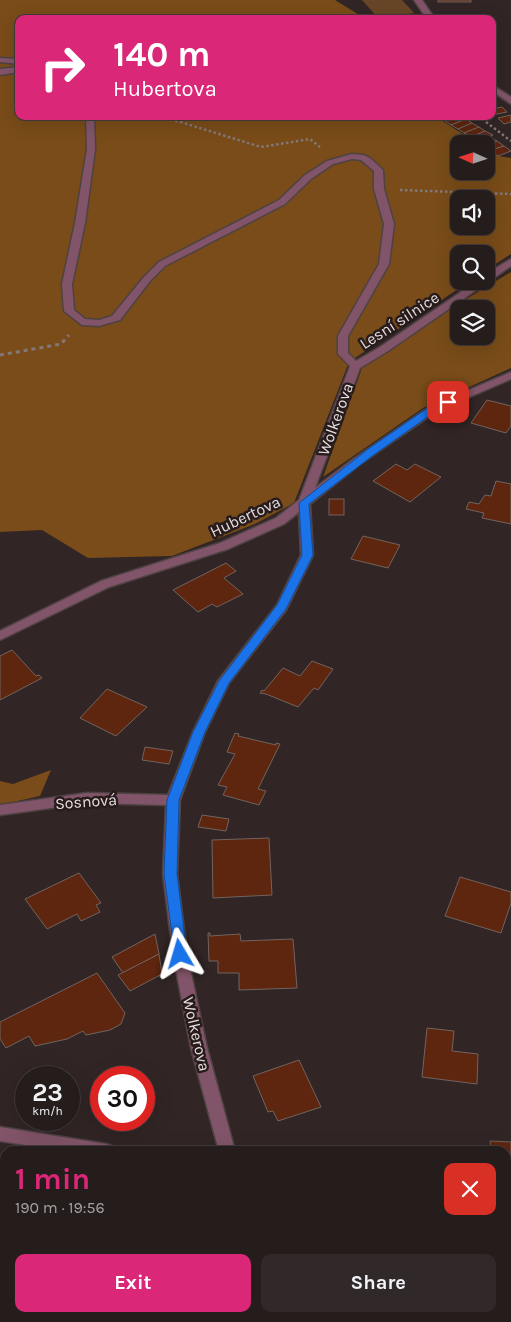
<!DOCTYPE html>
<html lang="en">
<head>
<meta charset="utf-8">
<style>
  :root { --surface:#251c1c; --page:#312929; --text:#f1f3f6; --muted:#a3a1a3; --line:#423a3b; --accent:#db2777 }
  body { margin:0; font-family:Karla,sans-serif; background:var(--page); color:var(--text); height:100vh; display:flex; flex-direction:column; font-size:19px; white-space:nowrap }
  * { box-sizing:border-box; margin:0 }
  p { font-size:16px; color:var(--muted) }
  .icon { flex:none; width:28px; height:28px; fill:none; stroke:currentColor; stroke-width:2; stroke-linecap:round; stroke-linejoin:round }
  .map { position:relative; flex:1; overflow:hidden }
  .sheet { position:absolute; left:0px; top:1146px; width:511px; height:176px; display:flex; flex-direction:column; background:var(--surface); border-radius:15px 15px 0 0; box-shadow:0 5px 20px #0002,0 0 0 1px var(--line) }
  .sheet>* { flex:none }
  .guide { position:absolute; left:15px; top:15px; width:481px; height:105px; border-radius:10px; box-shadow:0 5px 20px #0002,0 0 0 1px var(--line); background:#db2777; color:#fff; overflow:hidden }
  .needle { width:32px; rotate:273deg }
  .controls { position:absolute; left:450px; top:135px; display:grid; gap:10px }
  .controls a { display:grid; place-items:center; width:45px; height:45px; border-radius:10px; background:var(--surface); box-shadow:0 5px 20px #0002,0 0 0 1px var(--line); font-size:25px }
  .speed { position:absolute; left:15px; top:1066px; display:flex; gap:10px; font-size:25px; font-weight:700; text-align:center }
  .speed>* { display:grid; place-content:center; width:65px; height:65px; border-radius:50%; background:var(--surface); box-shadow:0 5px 20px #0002,0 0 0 1px var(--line); line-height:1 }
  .speed small { font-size:12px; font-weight:400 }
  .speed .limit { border:8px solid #d22; background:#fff; color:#111 }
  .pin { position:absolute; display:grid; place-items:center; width:42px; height:42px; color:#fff; margin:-21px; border-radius:10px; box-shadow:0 2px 8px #0006 }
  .me { position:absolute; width:55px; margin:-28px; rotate:353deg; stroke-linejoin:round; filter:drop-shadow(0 0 4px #0008) }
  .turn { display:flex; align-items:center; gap:18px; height:105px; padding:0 15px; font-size:22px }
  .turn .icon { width:65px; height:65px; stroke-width:2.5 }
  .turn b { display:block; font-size:35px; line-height:42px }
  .round { display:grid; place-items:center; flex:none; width:52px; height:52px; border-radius:10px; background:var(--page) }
  .summary { display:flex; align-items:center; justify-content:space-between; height:85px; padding:0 15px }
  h1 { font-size:30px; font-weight:700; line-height:38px; color:var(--accent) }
  .button { display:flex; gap:10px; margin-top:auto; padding:10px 15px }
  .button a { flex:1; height:58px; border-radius:10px; background:var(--accent); color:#fff; font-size:20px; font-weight:700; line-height:58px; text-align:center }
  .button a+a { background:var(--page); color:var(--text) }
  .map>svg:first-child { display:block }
  .green { fill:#664626 }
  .forest { fill:#794c19; fill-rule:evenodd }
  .building { fill:#5e250f; stroke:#71645f }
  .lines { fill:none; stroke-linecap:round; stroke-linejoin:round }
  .minor-casing { stroke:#4e4242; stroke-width:3 }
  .path-far1 { stroke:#837878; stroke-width:2.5; stroke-dasharray:2.5 2.5; stroke-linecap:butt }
  .path { stroke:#837878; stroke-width:3; stroke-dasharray:4 4; stroke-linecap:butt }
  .minor { fill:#825469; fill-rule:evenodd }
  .route { fill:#1a73e8; stroke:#114b97 }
  .labels { text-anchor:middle; stroke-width:5; stroke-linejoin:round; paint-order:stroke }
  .street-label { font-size:16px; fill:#e6dddd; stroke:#271b1c }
</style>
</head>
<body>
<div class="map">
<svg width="511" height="1322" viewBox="0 0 511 1322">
  <rect width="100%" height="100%" fill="#312525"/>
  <path class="green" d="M362,0h40l12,13 -35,6z"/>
  <g class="forest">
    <path d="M0,0h335l31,19h-347v97h416l43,28h-19v27h27v-22l12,7 13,2v96l-25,16v-16h-27v27h11l-121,81 -55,141 -39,21 -83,32 -84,2 -46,-28 -42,2zM459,199h27v27h-27z"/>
    <path d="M511,272v96l-88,40 -100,69 39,-109 22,-19zM459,309h27v27h-27z"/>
    <path d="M51,770l-11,26 -40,9v-24l13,3z"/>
  </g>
  <g class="building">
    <rect x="438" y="0" width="33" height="2"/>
    <path d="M502,107l5,5 -15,3v-6z"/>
    <path d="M511,115v7l-7,2 -6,-6z"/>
    <path d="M457,116l9,3 -15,6 -6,-4z"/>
    <path d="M466,119l6,4 -14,6 -7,-4z"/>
    <path d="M472,123l7,4 -15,6 -6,-4z"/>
    <path d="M479,127l6,4 -14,6 -7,-4z"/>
    <path d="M485,131l8,4 -15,6 -7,-4z"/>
    <path d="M489,137l8,4 -11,4 -12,-3z"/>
    <path d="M497,141l7,5 -15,5 -3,-2v-4z"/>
    <path d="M504,146l7,5 -13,5 -9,-5z"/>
    <path d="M487,400l24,6v20l-5,7 -35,-10z"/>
    <path d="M396,464l11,6 8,-6 26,13 -31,25 -37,-21z"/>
    <path d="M496,481l15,3v40l-29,-6 2,-5 -18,-4 3,-7 10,2 6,-9 6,1z"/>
    <rect x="329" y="499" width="15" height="16"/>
    <path d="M363,536l37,9 -12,23 -37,-9z"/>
    <path d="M226,563l10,8 -12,7 19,16 -26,13 -5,-3 -14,8 -25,-22z"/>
    <path d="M12,650l24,26 3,-1 3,3 -42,22v-44z"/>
    <path d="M312,661l21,8 -15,21 -4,-2 -16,19 -32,-13 -6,-1 2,-3 2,1 19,-23 17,8z"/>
    <path d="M107,689l40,18 -31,29 -36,-18z"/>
    <path d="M235,733l4,1 -1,2 38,9v-2l4,1 -22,45 8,2 -7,14 -36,-10 4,-8 -9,-2 17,-31 -8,-2z"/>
    <path d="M145,747l28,4 -4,13 -27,-4z"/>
    <path d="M202,815l27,4 -3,12 -28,-4z"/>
    <path d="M269,838l3,57 -59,3 -1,-58z"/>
    <path d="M79,873l22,30 -5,2 4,7 -19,9 -4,-7 -30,15 -22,-30z"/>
    <path d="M460,877l51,15v11l-10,30 -56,-17z"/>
    <path d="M208,933h2v3l30,-2 1,7 52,-2 4,49 -58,2v-17h-21v-12h-9z"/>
    <path d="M155,934l4,20 -36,19 -11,-16z"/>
    <path d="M159,954l3,20 -32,17 -12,-16z"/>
    <path d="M97,973l28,40 -4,11 -11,6 -24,5 -3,-4 -16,8 -32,7 -6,-10 -23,12 -6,-9v-17z"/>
    <path d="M427,1028l27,3 -2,20 26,3 -1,30 -55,-7z"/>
    <path d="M299,1060l22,47 -43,14 -5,-10 -5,1 -15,-36z"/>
    <path d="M490,1141l21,1v19l-5,-1v-9h-15z"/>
    <path d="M506,1160l5,1v19h-5z"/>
    <path d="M5,1179v51l-5,-2v-37z"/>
    <path d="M182,1318h81l4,4h-82z"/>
  </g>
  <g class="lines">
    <defs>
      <g id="minor">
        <path d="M414,0h8l13,19h-8z"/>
        <path d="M0,58l19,1v5l-19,-2z"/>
        <path d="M19,67v5l-19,3v-6z"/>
        <path d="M492,85l19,12v7l-19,-13z"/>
        <path d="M86,116h8l1,33 -10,74 -13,61 2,26 11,9 14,1 13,-4 32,-39 15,-15 120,-62 26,-25 22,-14 25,-7 11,1 7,3 13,12 1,19 10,35 -5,40 -41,72v17l8,8 24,-14 97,-66h9v-7l25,-15v7l-123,85 -28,17 -45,120 37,-28 77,-53 82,-35v7l-74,32 -77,53 -50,40 3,51 -27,55 -57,73 -24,49 -25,68 -3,74 10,80 20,94 28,103h-16l-28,-103 -18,-94 -10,-80 3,-69 -79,-2 -87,12v-10l87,-12 81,2 25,-63 25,-51 59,-76 24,-50 -2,-43 -15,12 -56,25 -119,38 -109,53v-9l101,-50 119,-38 56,-25 23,-18 51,-134 -12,-12v-18l41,-72 5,-40 -10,-35v-18l-13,-11 -9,-1 -19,5 -22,15 -26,25 -120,62 -15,15 -30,39 -21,6 -17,-1 -18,-14 -2,-27 13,-61 12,-74z"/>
        <path d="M0,1127l106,17 6,2 2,5h-50l-64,-10z"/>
        <path d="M311,1318h19l2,4h-19z"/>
      </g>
    </defs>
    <use href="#minor" class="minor-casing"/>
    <g class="path-far1">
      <path d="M161,116l100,31 49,-8 10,8"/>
      <path d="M478,116l33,25"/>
      <path d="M400,190l111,4"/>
    </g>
    <path class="path" d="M0,355l61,-11 8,-9"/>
    <use href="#minor" class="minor"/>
  </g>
  <path class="route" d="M448,399l5,3 -2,2 -15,7 -61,43 -66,50 4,51 -27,54 -57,74 -24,49 -26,68 -2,74 10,80 -2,3 -5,2 -5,-2 -11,-83 3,-74 26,-68 26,-51 58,-76 25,-50 -3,-52 69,-54 61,-42z"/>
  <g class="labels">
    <g class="street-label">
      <text transform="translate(399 320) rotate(-33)" y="6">Lesní silnice</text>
      <text transform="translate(335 419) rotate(-70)" y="6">Wolkerova</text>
      <text transform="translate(245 516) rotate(-25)" y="6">Hubertova</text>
      <text transform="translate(86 801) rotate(-4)" y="6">Sosnová</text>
      <text transform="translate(197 1034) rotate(77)" y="6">Wolkerova</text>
    </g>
  </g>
</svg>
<div class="controls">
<a><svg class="needle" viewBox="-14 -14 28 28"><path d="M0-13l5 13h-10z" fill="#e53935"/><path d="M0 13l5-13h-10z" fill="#a3a1a3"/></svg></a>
<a><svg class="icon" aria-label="sound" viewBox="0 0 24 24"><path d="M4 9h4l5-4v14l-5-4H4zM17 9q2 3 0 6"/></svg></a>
<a><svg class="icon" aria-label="search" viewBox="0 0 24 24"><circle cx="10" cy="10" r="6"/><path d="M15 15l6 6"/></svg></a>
<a><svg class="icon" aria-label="layers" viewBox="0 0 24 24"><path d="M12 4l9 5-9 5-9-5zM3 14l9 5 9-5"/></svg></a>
</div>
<div class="speed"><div>23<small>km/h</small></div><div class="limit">30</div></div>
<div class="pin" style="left:448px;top:402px;background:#d93025"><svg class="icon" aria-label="arrive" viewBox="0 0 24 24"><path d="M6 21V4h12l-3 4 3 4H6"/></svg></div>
<svg class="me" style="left:180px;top:954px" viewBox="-20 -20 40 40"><path d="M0-17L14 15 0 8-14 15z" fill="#1a73e8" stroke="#fff" stroke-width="4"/></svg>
<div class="guide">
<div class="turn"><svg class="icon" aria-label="right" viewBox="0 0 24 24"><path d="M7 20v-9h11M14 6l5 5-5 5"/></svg><div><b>140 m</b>Hubertova</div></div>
</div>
<section class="sheet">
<div class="summary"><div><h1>1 min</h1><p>190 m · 19:56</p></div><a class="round" style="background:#d93025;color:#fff"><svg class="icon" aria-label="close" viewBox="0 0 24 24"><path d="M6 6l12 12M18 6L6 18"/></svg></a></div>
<div class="button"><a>Exit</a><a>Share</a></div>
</section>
</div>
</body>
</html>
